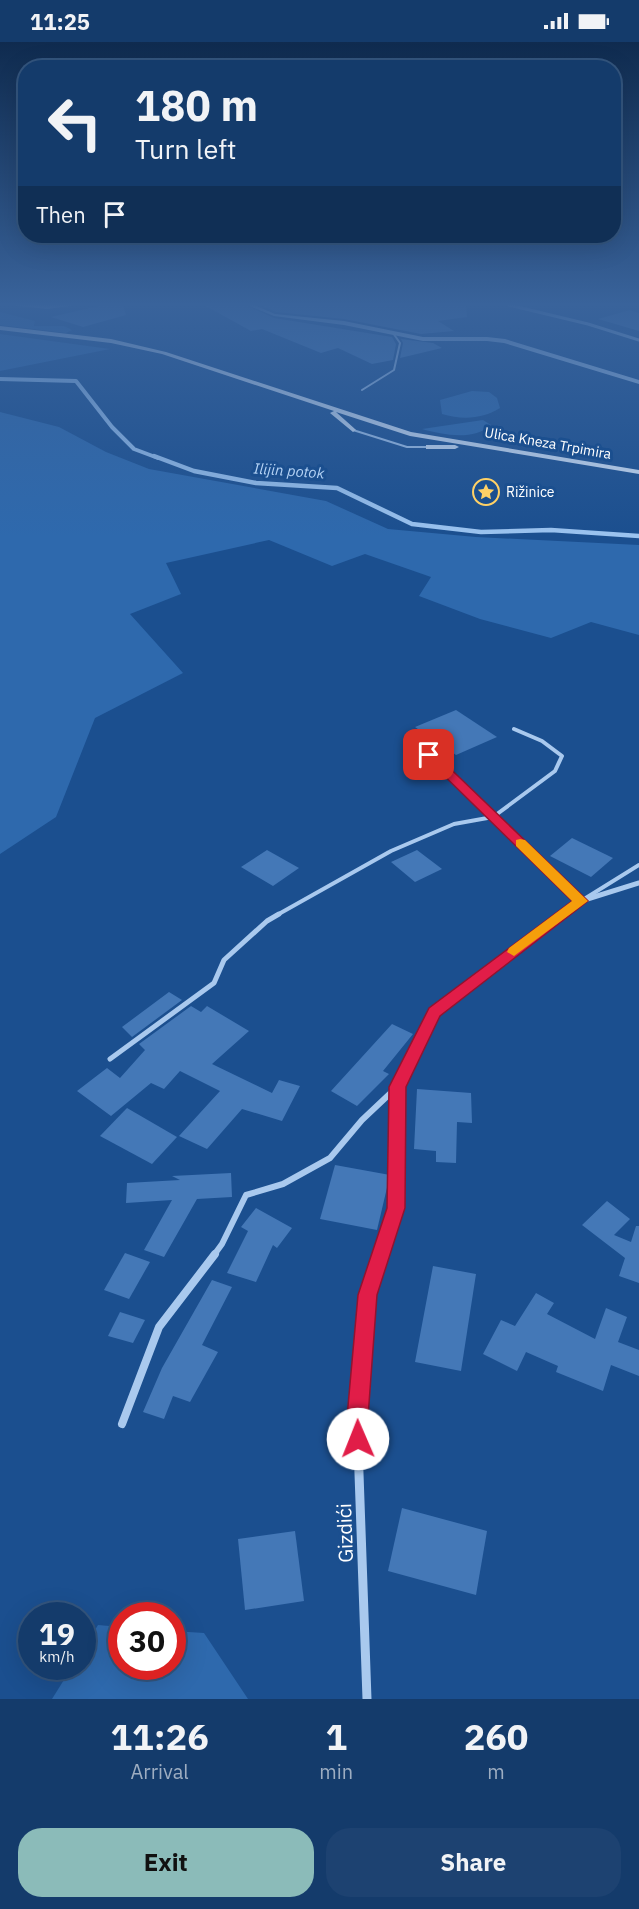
<!DOCTYPE html>
<html lang="en">
<head>
<meta charset="utf-8">
<style>
  :root { --surface:#143b6b; --page:#1d4271; --text:#f1f3f6; --muted:#9dadc1; --line:#33557e; --accent:#8bbbb9 }
  body { margin:0; font-family:"IBM Plex Sans",sans-serif; background:var(--page); color:var(--text); height:100vh; display:flex; flex-direction:column; font-size:22px; white-space:nowrap }
  * { box-sizing:border-box; margin:0 }
  p { font-size:20px; color:var(--muted) }
  .icon { flex:none; width:33px; height:33px; fill:none; stroke:currentColor; stroke-width:2; stroke-linecap:round; stroke-linejoin:round }
  .map { position:relative; height:1657px; overflow:hidden }
  .side { display:flex; flex-direction:column; background:var(--surface); flex:1 }
  .side>* { flex:none }
  .guide { position:absolute; left:18px; top:18px; width:603px; height:183px; border-radius:24px; box-shadow:0 6px 24px #0002,0 0 0 2px var(--line); background:#143b6b; color:var(--text); overflow:hidden }
  .speed { position:absolute; left:18px; top:1560px; display:flex; gap:12px; font-size:30px; font-weight:700; text-align:center }
  .speed>* { display:grid; place-content:center; width:78px; height:78px; border-radius:50%; background:var(--surface); box-shadow:0 6px 24px #0002,0 0 0 2px var(--line); line-height:1 }
  .speed small { font-size:15px; font-weight:400 }
  .speed .limit { border:9px solid #d22; background:#fff; color:#111 }
  .pin { position:absolute; display:grid; place-items:center; width:51px; height:51px; color:#fff; margin:-26px; border-radius:12px; box-shadow:0 3px 9px #0006 }
  .me { position:absolute; width:66px; margin:-33px; rotate:359deg; stroke-linejoin:round; filter:drop-shadow(0 0 4px #0008) }
  .turn { display:flex; align-items:center; gap:21px; height:126px; padding:0 18px; font-size:27px }
  .turn .icon { width:78px; height:78px; stroke-width:2.5 }
  .turn b { display:block; font-size:42px; line-height:51px }
  .then { display:flex; align-items:center; height:57px; padding:0 18px; background:#0003; gap:12px; font-size:22px }
  .eta { display:flex; justify-content:space-evenly; align-items:center; height:102px; text-align:center }
  .eta b { font-size:36px; font-weight:700; line-height:42px }
  .action { display:flex; gap:12px; margin-top:auto; padding:12px 18px }
  .action a { flex:1; height:69px; border-radius:24px; background:var(--accent); color:#111; font-size:24px; font-weight:700; line-height:69px; text-align:center }
  .action a+a { background:var(--page); color:var(--text) }
  .status { display:flex; justify-content:space-between; align-items:center; height:42px; padding:0 30px; background:var(--surface); direction:ltr }
  .status svg { height:16px; fill:currentColor }
  .map>svg:first-child { display:block }
  .green { fill:#2e69ad }
  .lines { fill:none; stroke-linecap:round; stroke-linejoin:round }
  .stream-far1 { stroke:#9cc4f0; stroke-width:4 }
  .stream { stroke:#9cc4f0; stroke-width:4.5 }
  .building { fill:#4478b7 }
  .service-far2 { stroke:#a9c9ee; stroke-width:2 }
  .service-far1 { stroke:#a9c9ee; stroke-width:4 }
  .service { stroke:#a9c9ee; stroke-width:5 }
  .pedestrian-far1 { stroke:#a9c9ee; stroke-width:6 }
  .pedestrian { stroke:#a9c9ee; stroke-width:8 }
  .minor-far3 { stroke:#a9c9ee; stroke-width:3 }
  .minor-far2 { stroke:#a9c9ee; stroke-width:5 }
  .minor-far1 { stroke:#a9c9ee; stroke-width:8 }
  .minor { stroke:#a9c9ee; stroke-width:9 }
  .tertiary { fill:#a9c9ee; fill-rule:evenodd }
  .secondary { fill:#d6e6fa; fill-rule:evenodd }
  .route { fill:#e11d48; stroke:#92132f; stroke-width:1.5 }
  .slow { fill:#f59e0b }
  .labels { text-anchor:middle; stroke-width:6; stroke-linejoin:round; paint-order:stroke }
  .far-street-label { font-size:14px; fill:#fff; stroke:#1b4f8f }
  .far-poi-label { font-size:14px; fill:#fff; stroke:#1b4f8f; text-anchor:start }
  .far-water-label { font-size:15px; font-style:italic; fill:#b5d3f5; stroke:#1b4f8f }
  .near-street-label { font-size:20px; fill:#fff; stroke:#1b4f8f }
</style>
</head>
<body>
<div class="status"><b>11:25</b><svg viewBox="0 0 49 12"><path d="M0 12V9h3v3zM5 12V6h3v6zM10 12V3h3v9zM15 12V0h3v12zM26 1h20v11H26zM47 4h2v5h-2z"/></svg></div>
<div class="map">
<svg width="639" height="1657" viewBox="0 0 639 1657">
  <rect width="100%" height="100%" fill="#1b4f8f"/>
  <g class="green">
    <path d="M0,270l35,9 -1,5h30l8,4 -6,3 -66,-8z"/>
    <path d="M0,292l110,15 -110,22z"/>
    <path d="M472,349l17,1 8,6 3,10c-17,11 -38,12 -58,6l-2,-14z"/>
    <path d="M0,370l59,15 47,25 43,17 177,32 62,28 88,8 163,8v90l-48,-13 -40,16 -71,-19 -61,-23 12,-19 -66,-23 -33,12 -63,-26 -103,23 15,31 -51,20 53,59 -88,45 -39,99 -56,37z"/>
    <path d="M483,378l8,5c-17,16 -48,10 -69,4z"/>
    <path d="M98,1583l23,2 1,39h50l1,-35 31,2 44,66h-196l20,-32 10,-1 1,-16z"/>
  </g>
  <g class="lines">
    <path class="stream-far1" d="M0,337l76,2 36,46 22,22 24,9"/>
    <path class="stream" d="M154,414l40,15 62,12 81,5 75,36 69,8 70,-2 88,6"/>
  </g>
  <g class="building">
    <path d="M103,263h20l3,10 -43,12 -32,-10z"/>
    <path d="M204,263h41l29,13 118,19 4,7 -3,16 -21,4 -34,-16 -17,5 -59,-24 -11,2z"/>
    <path d="M261,263h205l1,12 -29,4 16,10 -33,3 -77,-15 -68,-7z"/>
    <path d="M630,268l9,3v18l-41,-12z"/>
    <path d="M401,297l32,4 9,5 -42,10 3,-15z"/>
    <path d="M456,668l41,27 -41,18 -41,-28z"/>
    <path d="M572,796l41,20 -22,19 -41,-21z"/>
    <path d="M267,808l32,18 -26,18 -32,-19z"/>
    <path d="M417,808l25,19 -27,13 -24,-20z"/>
    <path d="M169,950l13,8 -50,37 -10,-10z"/>
    <path d="M191,964l10,6 6,-6 42,25 -37,33 60,29 7,-13 21,6 -18,35 -40,-12 -35,40 -28,-13 41,-45 -40,-20 -16,18 -13,-6 -40,33 -34,-25 30,-23 13,10 25,-28 -6,-6z"/>
    <path d="M392,982l21,10 -30,37 6,3 -32,32 -26,-15z"/>
    <path d="M417,1047l54,4 1,30 -15,-1 -1,41 -20,-1v-11l-22,-2z"/>
    <path d="M127,1066l50,29 -25,27 -52,-28z"/>
    <path d="M335,1123l55,10 -13,55 -57,-11z"/>
    <path d="M231,1131l1,24 -35,2 -33,58 -20,-7 28,-50 -46,3 1,-20 53,-3 -8,-4z"/>
    <path d="M607,1159l23,18 -16,16 17,7 5,-16h3v57l-20,-7 6,-18 -43,-33z"/>
    <path d="M256,1166l36,20 -15,20 -4,-3 -17,37 -29,-9 21,-42 -7,-4z"/>
    <path d="M125,1211l25,9 -21,37 -25,-9z"/>
    <path d="M433,1224l43,8 -15,97 -46,-9z"/>
    <path d="M212,1238l20,7 -30,58 16,7 -28,50 -17,-6 -9,23 -21,-7 19,-44z"/>
    <path d="M536,1251l18,10 -7,11 48,25 11,-31 21,9 -9,25 21,8v26l-28,-11 -8,26 -47,-19 2,-6 -32,-14 -9,19 -34,-17 18,-34 14,6z"/>
    <path d="M120,1270l25,8 -12,23 -25,-7z"/>
    <path d="M402,1466l85,23 -11,64 -88,-24z"/>
    <path d="M295,1489l9,70 -59,9 -7,-71z"/>
  </g>
  <g class="lines">
    <g class="service-far2">
      <path d="M362,348l32,-20 6,-27 -7,-10"/>
      <path d="M353,388l54,17h22"/>
    </g>
    <g class="service-far1">
      <path d="M429,713l152,146 58,-36"/>
      <path d="M277,873l114,-64 63,-27 39,-7 62,-46 7,-15 -20,-15 -28,-12"/>
    </g>
    <path class="service" d="M110,1017l104,-76 10,-23 43,-39 12,-7"/>
    <path class="pedestrian-far1" d="M214,1213l8,-11 24,-49 37,-11 47,-26 32,-38 35,-33"/>
    <path class="pedestrian" d="M122,1382l37,-97 56,-73"/>
    <path class="minor-far3" d="M509,263l79,19 51,16"/>
    <path class="minor-far2" d="M562,873l19,-14 58,-18"/>
    <path class="minor-far1" d="M380,1213l16,-47 1,-121 37,-75 130,-98"/>
    <path class="minor" d="M367,1657l-10,-282 10,-122 14,-41"/>
    <g class="tertiary">
      <path d="M9,263h68l-30,4z"/>
      <path d="M247,263h7l21,9 69,7 79,16h64l18,2 134,41v4l-135,-41 -17,-2h-64l-79,-16 -70,-9z"/>
    </g>
    <g class="secondary">
      <path d="M0,284l111,13 55,13 245,80 228,38v4l-229,-38 -74,-24 19,17 1,1 -3,2 -23,-19 4,-2 -172,-57 -51,-11 -111,-13z"/>
      <path d="M426,403h29l4,2 -4,2h-29z"/>
    </g>
  </g>
  <linearGradient id="sky" x2="0" y2="1"><stop stop-color="#0f2b4f"/><stop offset="0.53" stop-color="#39639b"/><stop offset="1" stop-color="#39639b" stop-opacity="0"/></linearGradient>
  <rect width="639" height="495" fill="url(#sky)"/>
  <path class="route" d="M429,709l4,1 155,149 -148,115 -34,71 -1,121 -28,87 -9,122 1,22 -4,8 -7,3 -7,-3 -3,-8 -1,-22 11,-122 29,-87 2,-121 40,-79 143,-107 -147,-144 -2,-2z"/>
  <path class="slow" d="M520,797l5,1 63,61 -74,55 -7,-4 2,-4 63,-47 -56,-55v-6z"/>
  <defs>
    <symbol id="sight-ring" viewBox="-11 -11 22 22"><circle r="9.5" fill="#1b4f8f" stroke="#ffd166" stroke-width="1.5"/><path d="M0-6L1.8-2.2L6-1.7L2.9 1.2L3.7 5.4L0 3.3L-3.7 5.4L-2.9 1.2L-6-1.7L-1.8-2.2Z" fill="#ffd166"/></symbol>
  </defs>
  <g fill-rule="evenodd">
    <use href="#sight-ring" x="471" y="435" width="30" height="30"/>
  </g>
  <g class="labels">
    <g class="far-street-label">
      <text transform="translate(548 401) rotate(10)" y="5">Ulica Kneza Trpimira</text>
    </g>
    <g class="far-poi-label">
      <text x="506" y="455">Rižinice</text>
    </g>
    <g class="far-water-label">
      <text transform="translate(289 429) rotate(4)" y="5">Ilijin potok</text>
    </g>
    <g class="near-street-label">
      <text transform="translate(345 1491) rotate(-92)" y="7">Gizdići</text>
    </g>
  </g>
</svg>
<div class="speed"><div>19<small>km/h</small></div><div class="limit">30</div></div>
<div class="pin" style="left:429px;top:713px;background:#d93025"><svg class="icon" aria-label="arrive" viewBox="0 0 24 24"><path d="M6 21V4h12l-3 4 3 4H6"/></svg></div>
<svg class="me" style="left:358px;top:1397px" viewBox="-20 -20 40 40"><circle r="19" fill="#fff"/><path d="M0-13L10 11 0 6-10 11z" fill="#e11d48"/></svg>
<div class="guide">
<div class="turn"><svg class="icon" aria-label="left" viewBox="0 0 24 24"><path d="M17 20v-9H6M10 6l-5 5 5 5"/></svg><div><b>180 m</b>Turn left</div></div>
<div class="then">Then<svg class="icon" aria-label="arrive" viewBox="0 0 24 24"><path d="M6 21V4h12l-3 4 3 4H6"/></svg></div>
</div>
</div>
<section class="side">
<div class="eta">
<div><b>11:26</b><p>Arrival</p></div>
<div><b>1</b><p>min</p></div>
<div><b>260</b><p>m</p></div>
</div>
<div class="action"><a>Exit</a><a>Share</a></div>
</section>
</body>
</html>
